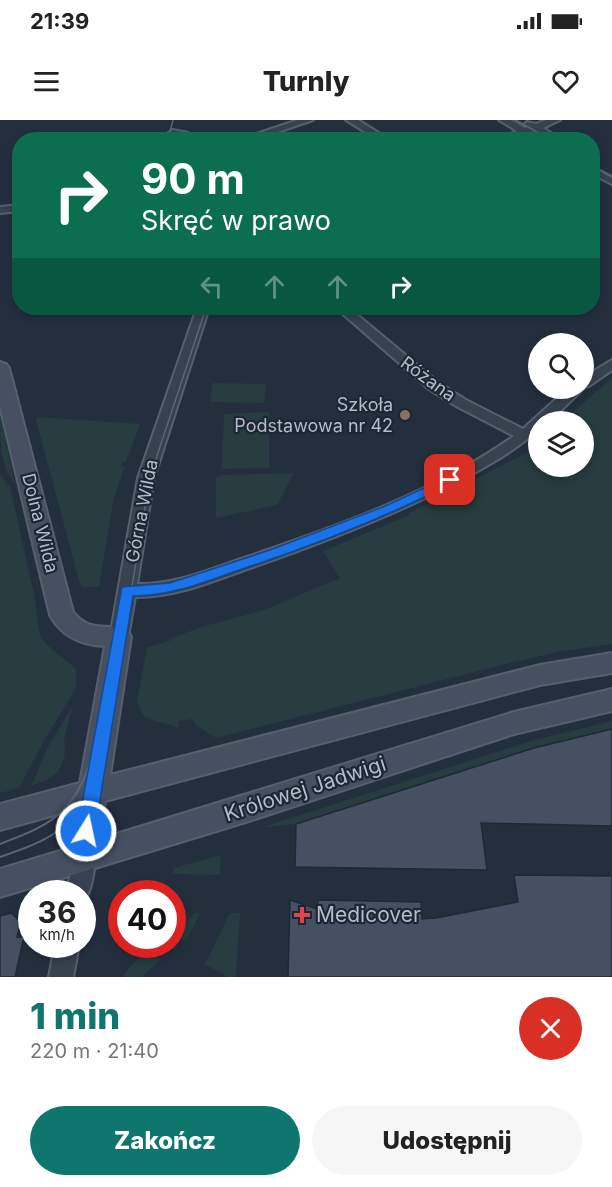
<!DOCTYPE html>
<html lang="pl">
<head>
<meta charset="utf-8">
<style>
  :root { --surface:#fff; --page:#f6f6f6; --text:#222; --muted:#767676; --accent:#0f766e }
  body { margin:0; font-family:Inter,sans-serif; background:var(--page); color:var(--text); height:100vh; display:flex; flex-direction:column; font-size:22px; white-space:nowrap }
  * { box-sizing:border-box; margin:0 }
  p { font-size:20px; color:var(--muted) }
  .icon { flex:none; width:33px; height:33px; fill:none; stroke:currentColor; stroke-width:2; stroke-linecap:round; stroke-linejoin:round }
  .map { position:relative; height:857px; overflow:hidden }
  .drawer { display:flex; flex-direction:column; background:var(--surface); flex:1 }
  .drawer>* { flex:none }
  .guide { position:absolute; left:12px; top:12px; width:588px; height:183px; border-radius:24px; box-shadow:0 3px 9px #0003; background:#0b6e4f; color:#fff; overflow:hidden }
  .fabs { position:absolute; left:528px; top:213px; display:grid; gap:12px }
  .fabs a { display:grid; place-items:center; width:66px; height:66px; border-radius:50%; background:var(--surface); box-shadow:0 3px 9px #0003; font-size:30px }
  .speed { position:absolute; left:18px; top:760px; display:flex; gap:12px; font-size:30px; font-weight:700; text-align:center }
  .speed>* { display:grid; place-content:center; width:78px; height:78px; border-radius:50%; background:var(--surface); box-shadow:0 3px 9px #0003; line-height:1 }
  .speed small { font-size:15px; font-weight:400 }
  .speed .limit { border:9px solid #d22; background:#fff; color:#111 }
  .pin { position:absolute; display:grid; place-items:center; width:51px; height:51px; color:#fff; margin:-26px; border-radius:12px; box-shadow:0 3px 9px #0006 }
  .me { position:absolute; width:66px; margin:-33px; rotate:10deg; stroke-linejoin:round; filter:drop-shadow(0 0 4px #0008) }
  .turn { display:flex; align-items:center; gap:21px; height:126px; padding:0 30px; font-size:27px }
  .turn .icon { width:78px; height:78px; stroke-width:2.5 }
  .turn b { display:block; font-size:42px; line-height:51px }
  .lanes { display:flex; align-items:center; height:57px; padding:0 30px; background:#0003; justify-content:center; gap:30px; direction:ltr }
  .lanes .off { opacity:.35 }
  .round { display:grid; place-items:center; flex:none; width:63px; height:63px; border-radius:32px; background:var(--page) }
  .summary { display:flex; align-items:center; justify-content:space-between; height:102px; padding:0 30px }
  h1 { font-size:36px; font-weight:800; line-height:45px; color:var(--accent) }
  .primary-button { display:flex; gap:12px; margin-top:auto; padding:12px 30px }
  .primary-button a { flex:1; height:69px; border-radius:36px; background:var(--accent); color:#fff; font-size:24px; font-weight:800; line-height:69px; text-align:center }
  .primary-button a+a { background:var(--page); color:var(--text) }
  .status { display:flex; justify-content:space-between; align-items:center; height:42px; padding:0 30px; background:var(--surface); direction:ltr }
  .status svg { height:16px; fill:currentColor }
  header { display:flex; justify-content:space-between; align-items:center; height:78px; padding:0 30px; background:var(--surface); font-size:27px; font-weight:800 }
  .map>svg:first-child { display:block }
  .green { fill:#263c3f }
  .building { fill:#455162; stroke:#1f2835; stroke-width:1.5 }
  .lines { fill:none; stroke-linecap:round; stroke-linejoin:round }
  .street-casing { stroke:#565f6c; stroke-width:4 }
  .secondary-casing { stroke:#565f6c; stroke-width:4 }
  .street { fill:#38414e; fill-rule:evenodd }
  .secondary { fill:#465061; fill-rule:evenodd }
  .tram-far1 { stroke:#5a6575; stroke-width:1.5 }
  .tram { stroke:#5a6575; stroke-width:2 }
  .route { fill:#1a73e8; stroke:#114b97; stroke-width:1.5 }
  .education-dot { fill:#8d6e63; stroke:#1d2633; stroke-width:2 }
  .health-dot { fill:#e0444e; stroke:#1d2633; stroke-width:2 }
  .labels { text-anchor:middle; stroke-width:4.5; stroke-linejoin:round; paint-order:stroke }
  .street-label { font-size:18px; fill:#b4bcc9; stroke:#1d2633 }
  .poi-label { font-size:18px; fill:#b4bcc9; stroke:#1d2633; text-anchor:end }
  .near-street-label { font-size:21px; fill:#b4bcc9; stroke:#1d2633 }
  .near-poi-label { font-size:21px; fill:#b4bcc9; stroke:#1d2633; text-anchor:start }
</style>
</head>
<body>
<div class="status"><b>21:39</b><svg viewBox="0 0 49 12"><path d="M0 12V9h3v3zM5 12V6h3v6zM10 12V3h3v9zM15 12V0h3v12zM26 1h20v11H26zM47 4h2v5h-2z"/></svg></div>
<header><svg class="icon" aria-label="menu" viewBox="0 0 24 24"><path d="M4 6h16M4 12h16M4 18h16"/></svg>Turnly<svg class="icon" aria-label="heart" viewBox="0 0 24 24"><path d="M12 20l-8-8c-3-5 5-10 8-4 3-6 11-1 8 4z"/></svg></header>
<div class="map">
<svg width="612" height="857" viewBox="0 0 612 857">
  <rect width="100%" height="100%" fill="#242f3e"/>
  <g class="green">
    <path d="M612,258v266l-54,8 -48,11 -294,75 -20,-13 -4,-6 -13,2 -1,7c-12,-6 -26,-5 -36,-14l-5,-12 10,-55 23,-6v-2l31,-12 63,-17 76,-32 -17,-27 87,-36 -1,-2 119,-61 10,-9v23h46v-44l-22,-1z"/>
    <path d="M213,263l53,1 -2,19 -54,-1z"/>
    <path d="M269,292v56l-47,1 2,-55z"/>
    <path d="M0,297h1l14,67c-15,-18 -15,-43 -15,-67z"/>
    <path d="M37,297l103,7 -14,38h-4l-1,4h4l-11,31 -15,90h-16l-3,-3 -44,-164z"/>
    <path d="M294,353l-17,32 -61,13v-40l5,-3z"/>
    <path d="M0,355l10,12 24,107 6,41 6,9 30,25v19l-31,51 -26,49 -19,5z"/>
    <path d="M72,587l-8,34c5,25 -10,39 -32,44l16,-38z"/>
    <path d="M612,601v8l-78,19 -238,76 -33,3 268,-86z"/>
    <path d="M221,735l-1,20 -47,-1 1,-6z"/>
    <path d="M195,793h5l-14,28 -5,-2 -7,11 -11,-5h9l1,-10z"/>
    <path d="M230,793h10l-4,64h-8l-23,-13z"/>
    <path d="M142,834l7,3 2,-3 10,5 -19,18h-16l-3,-2z"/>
  </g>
  <g class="building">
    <path d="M612,609v97l-131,-3 6,47 -192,-3 1,-43 238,-76z"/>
    <path d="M514,755l98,1v101h-324l2,-77 27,9 1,-9 103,2 1,17 14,-1 82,-16z"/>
    <path d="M11,793l10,9 -4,15h7l-9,40h-15v-61z"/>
  </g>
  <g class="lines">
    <defs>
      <g id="street">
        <path d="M298,0h15l-59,20h-16z"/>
        <path d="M346,0h12l32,20h-12z"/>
        <path d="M499,0h12l14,8 3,-1 -3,-3 2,-2 9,2 10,-4h14l-17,8 19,12h-12l-15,-9 -2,1v4l-9,-1 -13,5h-14l20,-9z"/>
        <path d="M173,10l15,3 9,7h-11l-16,-5 -2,-2z"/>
        <path d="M592,47l20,10v7l-20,-10z"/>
        <path d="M20,85v6l-20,2v-6z"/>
        <path d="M197,188h12l-55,170 -17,106c38,1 74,-15 110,-27 91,-31 188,-65 267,-121l-58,-30 -27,-17 -93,-81h13l90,75 27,17 57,29 45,-41h16l-35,34h-11v8c-27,24 -59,41 -92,58 -62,31 -127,56 -193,79 -38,13 -78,31 -118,30l-7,40 -3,5 -6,2 -6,-2 -3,-5 28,-159z"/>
        <path d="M612,240v10l-23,16 -5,1v-10z"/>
        <path d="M84,728l8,3c5,12 0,43 -10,51v-8h-16l10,-43z"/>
        <path d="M55,825h24l-6,32h-24z"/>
      </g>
      <path id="secondary" d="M0,242l6,2 3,4 64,244c17,21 32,11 55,18l3,7 -21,138 430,-110 72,-12v20l-72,12 -435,116 -5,38 414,-127 98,-23v22l-98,23 -265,87 -249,76v-28l70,-21 6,-39 -76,21v-26l80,-21 25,-137c-24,-1 -43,-9 -55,-31l-50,-209z"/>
    </defs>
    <use href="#street" class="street-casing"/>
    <use href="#secondary" class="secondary-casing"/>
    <use href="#street" class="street"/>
    <use href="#secondary" class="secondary"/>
    <g class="tram-far1">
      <path d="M516,0l35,20"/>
      <path d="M168,20l5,-20"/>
      <path d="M592,46l20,11"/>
      <path d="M107,564l6,-37"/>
      <path d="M116,564l34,-207 56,-169"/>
    </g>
    <g class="tram">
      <path d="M0,724c20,-8 41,-15 58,-29 36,-31 41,-89 49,-133"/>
      <path d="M0,737c20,-7 42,-14 59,-27 46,-34 48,-97 58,-148"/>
    </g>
  </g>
  <path class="route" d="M450,356l4,1 2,3 -2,3c-69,34 -141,63 -215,87 -35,12 -68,26 -106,26l-38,235 -3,6 -6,2 -6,-2 -3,-6 45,-244 48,-4 100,-33 113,-43z"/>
  <circle class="education-dot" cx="405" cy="295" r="6"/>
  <path class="health-dot" d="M299 786h6v6h6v6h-6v6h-6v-6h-6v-6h6z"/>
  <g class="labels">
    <g class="street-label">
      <text transform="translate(428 259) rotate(36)" y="6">Różana</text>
      <text transform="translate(142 391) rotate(-79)" y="6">Górna Wilda</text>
      <text transform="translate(40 403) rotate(76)" y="6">Dolna Wilda</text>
    </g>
    <g class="poi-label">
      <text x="393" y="291">Szkoła<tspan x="393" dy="21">Podstawowa nr 42</tspan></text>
    </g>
    <g class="near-street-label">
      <text transform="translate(305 669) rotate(-18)" y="7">Królowej Jadwigi</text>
    </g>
    <g class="near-poi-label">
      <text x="316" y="802">Medicover</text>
    </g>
  </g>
</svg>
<div class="fabs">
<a><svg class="icon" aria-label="search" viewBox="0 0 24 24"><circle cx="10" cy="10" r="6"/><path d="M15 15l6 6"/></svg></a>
<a><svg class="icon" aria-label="layers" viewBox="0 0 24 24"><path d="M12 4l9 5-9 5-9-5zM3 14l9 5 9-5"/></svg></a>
</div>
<div class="speed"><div>36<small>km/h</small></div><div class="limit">40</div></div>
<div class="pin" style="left:450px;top:360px;background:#d93025"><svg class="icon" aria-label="arrive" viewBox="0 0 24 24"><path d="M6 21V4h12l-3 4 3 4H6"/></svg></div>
<svg class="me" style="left:86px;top:711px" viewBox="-20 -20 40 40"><circle r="17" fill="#1a73e8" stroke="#fff" stroke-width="3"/><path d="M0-11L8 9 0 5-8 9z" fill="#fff"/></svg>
<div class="guide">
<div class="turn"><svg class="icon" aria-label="right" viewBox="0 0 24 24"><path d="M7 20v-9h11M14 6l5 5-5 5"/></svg><div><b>90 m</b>Skręć w prawo</div></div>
<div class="lanes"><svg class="icon off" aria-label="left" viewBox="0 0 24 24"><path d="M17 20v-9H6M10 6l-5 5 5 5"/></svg><svg class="icon off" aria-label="ahead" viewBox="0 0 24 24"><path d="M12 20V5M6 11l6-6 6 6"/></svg><svg class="icon off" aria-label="ahead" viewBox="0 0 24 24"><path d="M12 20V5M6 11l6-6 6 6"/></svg><svg class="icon" aria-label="right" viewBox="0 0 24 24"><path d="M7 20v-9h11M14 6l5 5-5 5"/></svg></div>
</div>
</div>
<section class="drawer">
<div class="summary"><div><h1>1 min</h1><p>220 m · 21:40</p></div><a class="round" style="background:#d93025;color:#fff"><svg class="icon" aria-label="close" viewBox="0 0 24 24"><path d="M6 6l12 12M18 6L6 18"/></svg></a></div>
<div class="primary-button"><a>Zakończ</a><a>Udostępnij</a></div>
</section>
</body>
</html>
